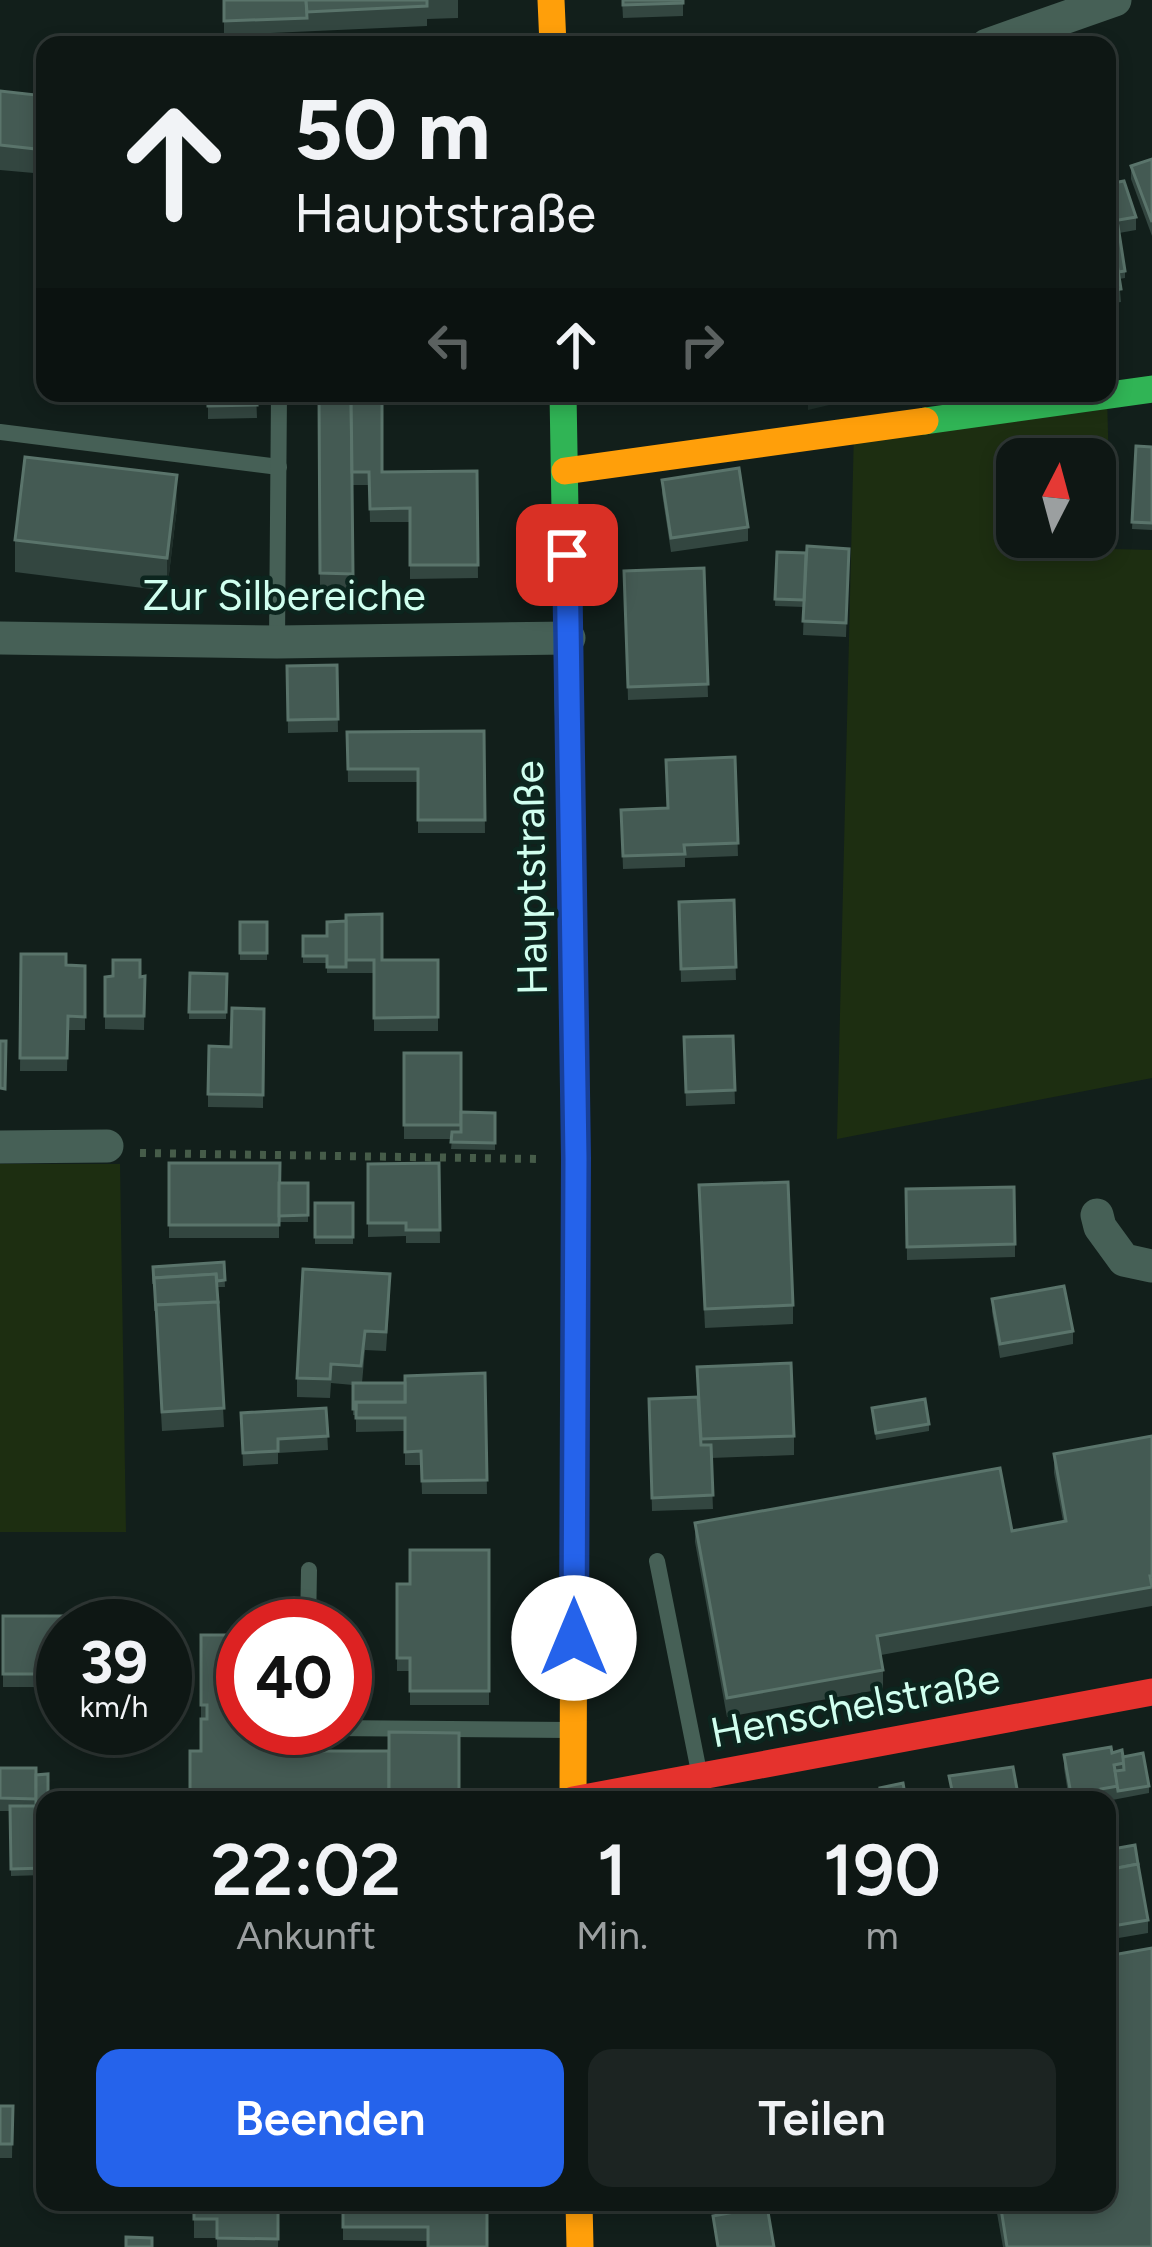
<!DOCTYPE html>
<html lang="de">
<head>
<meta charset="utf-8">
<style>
  :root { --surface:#0e1714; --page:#1c2422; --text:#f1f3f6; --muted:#9b9fa0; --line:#2e3634; --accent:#2563eb }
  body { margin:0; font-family:Figtree,sans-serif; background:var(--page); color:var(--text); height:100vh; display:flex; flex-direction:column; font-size:45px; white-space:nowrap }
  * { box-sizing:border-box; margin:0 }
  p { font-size:39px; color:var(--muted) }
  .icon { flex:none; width:66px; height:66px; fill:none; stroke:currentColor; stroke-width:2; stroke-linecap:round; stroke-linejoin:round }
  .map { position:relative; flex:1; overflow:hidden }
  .side { position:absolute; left:36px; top:1791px; width:1080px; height:420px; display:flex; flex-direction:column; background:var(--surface); border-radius:24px; box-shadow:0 6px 18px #0003,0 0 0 3px var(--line) }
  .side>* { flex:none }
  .hud { position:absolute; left:36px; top:36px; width:1080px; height:366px; border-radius:24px; box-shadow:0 6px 18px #0003,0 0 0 3px var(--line); background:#0e1714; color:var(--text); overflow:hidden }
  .needle { width:78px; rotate:6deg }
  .buttons { position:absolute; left:996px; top:438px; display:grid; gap:24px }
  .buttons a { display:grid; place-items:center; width:120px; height:120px; border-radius:24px; background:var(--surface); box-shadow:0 6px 18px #0003,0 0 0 3px var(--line); font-size:60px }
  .speed { position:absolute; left:36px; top:1599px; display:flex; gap:24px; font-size:60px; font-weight:700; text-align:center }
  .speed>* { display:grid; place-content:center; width:156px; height:156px; border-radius:50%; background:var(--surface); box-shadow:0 6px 18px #0003,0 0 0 3px var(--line); line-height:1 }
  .speed small { font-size:30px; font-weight:400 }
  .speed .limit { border:18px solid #d22; background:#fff; color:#111 }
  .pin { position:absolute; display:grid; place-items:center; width:102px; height:102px; color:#fff; margin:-51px; border-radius:24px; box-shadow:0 6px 18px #0006 }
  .me { position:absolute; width:132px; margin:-66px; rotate:0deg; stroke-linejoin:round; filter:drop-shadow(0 0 9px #0008) }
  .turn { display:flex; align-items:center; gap:42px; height:252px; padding:0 60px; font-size:54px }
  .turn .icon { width:156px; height:156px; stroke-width:2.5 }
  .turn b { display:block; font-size:84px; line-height:102px }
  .lanes { display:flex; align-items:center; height:114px; padding:0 60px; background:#0003; justify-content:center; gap:60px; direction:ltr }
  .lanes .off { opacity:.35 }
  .eta { display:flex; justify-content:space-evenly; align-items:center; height:204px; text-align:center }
  .eta b { font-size:72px; font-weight:600; line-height:84px }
  .button { display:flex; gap:24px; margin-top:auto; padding:24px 60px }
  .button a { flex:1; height:138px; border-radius:24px; background:var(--accent); color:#fff; font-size:48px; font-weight:600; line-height:138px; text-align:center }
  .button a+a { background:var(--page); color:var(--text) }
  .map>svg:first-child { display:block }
  .green { fill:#1d2e11; fill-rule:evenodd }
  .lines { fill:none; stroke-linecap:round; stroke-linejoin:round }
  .path { stroke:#465c49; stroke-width:8; stroke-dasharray:6 9; stroke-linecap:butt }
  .lane { stroke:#466056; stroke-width:16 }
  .street { stroke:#466056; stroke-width:33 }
  .fast { stroke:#30b455; stroke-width:27 }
  .slow { stroke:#ff9f0a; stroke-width:27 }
  .jam { stroke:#e5322d; stroke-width:27 }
  .wall { fill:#334640 }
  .shaded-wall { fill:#1f2e29 }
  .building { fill:#445a53; stroke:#5a746b; stroke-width:3 }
  .route-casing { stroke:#184099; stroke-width:30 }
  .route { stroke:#2563eb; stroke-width:21 }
  .labels { text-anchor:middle; stroke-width:9; stroke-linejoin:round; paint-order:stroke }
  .street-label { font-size:42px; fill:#d0ffef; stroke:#0c251e }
</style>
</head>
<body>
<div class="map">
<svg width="1152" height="2247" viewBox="0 0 1152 2247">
  <rect width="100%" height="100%" fill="#121f1b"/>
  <g class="green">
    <path d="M1107,395l4,154 41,1v528l-315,61 17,-709zM1017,459h78v78h-78z"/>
    <path d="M0,1164h120l6,368h-126z"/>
  </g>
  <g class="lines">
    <path class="path" d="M140,1153l399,6"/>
    <g class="lane">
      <path d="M0,432l279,35"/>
      <path d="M277,642l2,-249"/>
      <path d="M657,1561l42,211"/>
      <path d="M308,1626l1,-56"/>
      <path d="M329,1728l239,2"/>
    </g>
    <g class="street">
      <path d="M987,45l128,-45"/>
      <path d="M0,638l277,4 292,-4"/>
      <path d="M0,1147l107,-1"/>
      <path d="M1097,1215l3,12 24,33 28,6"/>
    </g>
    <g class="fast">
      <path d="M563,393l13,765 -2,378"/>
      <path d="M925,421l227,-32"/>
    </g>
    <g class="slow">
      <path d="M551,0l2,45"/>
      <path d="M565,471l360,-50"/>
      <path d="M573,1800l1,-264"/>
      <path d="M579,2202l1,45"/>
    </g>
    <path class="jam" d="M573,1800l579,-108"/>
  </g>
  <g class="wall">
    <path d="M224,0h234v18l-31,1v7l-203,9z"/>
    <path d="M622,0h61v16l-60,2z"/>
    <path d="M0,91l45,5v78l-45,-4z"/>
    <path d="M1152,159v77l-21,-57v-13z"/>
    <path d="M1107,184l29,33v13l-17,3 6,38v7l-6,1 2,23 -14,2z"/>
    <path d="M208,393h48l1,25 -49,1z"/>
    <path d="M319,393l63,79 95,-1 1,107 -68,1v-57h-40l-1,-37h-17v-11l1,119h-33z"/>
    <path d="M1136,446l16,1v83l-20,-1z"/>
    <path d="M662,480l86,47v14l-77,11 -9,-59z"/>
    <path d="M177,507l-10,84 -152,-19v-32z"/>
    <path d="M849,549l-3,88 -43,-2 1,-28 -29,-1 2,-54 29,1z"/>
    <path d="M704,568l4,129 -80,3 -4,-129z"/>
    <path d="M337,665l1,67 -50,1 -1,-67z"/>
    <path d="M484,731l1,102h-67v-51h-70l-1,-50z"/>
    <path d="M735,757l3,99 -53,2v9l-62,2 -2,-59 47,-2z"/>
    <path d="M734,900l2,80 -55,2 -2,-80z"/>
    <rect x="240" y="922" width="27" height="38"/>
    <path d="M303,936l79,24h56v71h-64v-58h-47v-10h-24z"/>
    <path d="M21,954l45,11 19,1v64h-17l-1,41h-47z"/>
    <path d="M190,973l37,1 -1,45h-37z"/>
    <path d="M145,976l-1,54 -39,-1v-52z"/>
    <path d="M264,1009l-1,99 -55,-1v-13l23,-47z"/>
    <path d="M733,1036l2,68 -49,2 -2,-69z"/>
    <path d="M404,1053l57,59 34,1v37l-44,-1 1,-10h-48z"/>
    <path d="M169,1163l111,20h28v39h-29v-3v19h-110z"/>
    <path d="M439,1163l1,80h-34v-7l-38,1v-73z"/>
    <path d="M906,1189l109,55v13l-108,3z"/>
    <rect x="315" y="1203" width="38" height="41"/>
    <path d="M699,1204l94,101v19l-88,4z"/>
    <path d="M224,1262l1,25h-8l7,140 -62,4 -9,-164z"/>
    <path d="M390,1293l-4,58 -21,-1 -3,33h43l80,-10 2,121h-65l-1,-29h-16v-34l-49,1v-17h-3v-30l-22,-2 -1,15 -33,-1v-19z"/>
    <path d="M992,1299l81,32v13l-73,14 -8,-46z"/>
    <path d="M649,1399l145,37v19l-83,3 2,51 -61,2z"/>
    <path d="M326,1408l2,42 -50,3v11l-35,2 -2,-53z"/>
    <path d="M872,1408l57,16v7l-53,9z"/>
    <path d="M1152,1436v170l-271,49 2,15v19l-156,28 -32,-175v-19l317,8 51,-10 -9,-48v-19z"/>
    <path d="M489,1550v155h-79v-34h-13v-74l13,-13z"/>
    <path d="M3,1616l60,10v61h-60z"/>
    <path d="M201,1635l69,116 189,49 -258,-49z"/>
    <path d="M1112,1753l11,4 26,29v7l-42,8 -38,-1 -5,-32v-13z"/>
    <path d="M0,1768l36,7 9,25v75l-34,1 -1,-65h-10z"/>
    <path d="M1107,1850l41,70v13l-41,7z"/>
    <path d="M0,2106h13l-1,52h-12z"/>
    <path d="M194,2202h85l-1,45h-61v-9h-23z"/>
    <path d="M343,2202h144l-59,39 -85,-1z"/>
    <path d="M995,2202h112l45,45h-149z"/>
  </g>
  <g class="shaded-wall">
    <path d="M824,393h39v4l-55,13v-13z"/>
    <path d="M177,475v32l-10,84v-33z"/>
  </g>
  <g class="building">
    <path d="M224,0h82l1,18 -83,3z"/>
    <path d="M306,0h121v6l-120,6z"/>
    <path d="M623,0h60v3l-60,2z"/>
    <path d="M0,91l45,5v54l-45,-5z"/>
    <path d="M1152,159v63l-21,-56z"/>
    <path d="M1124,181l12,36 -29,5v-38z"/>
    <path d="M1118,226l7,45 -7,1 -6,-40 -5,1v-5z"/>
    <path d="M1112,232l9,57 -14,2v-58z"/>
    <path d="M208,393h48l1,12 -49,1z"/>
    <path d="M319,393h32l2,181 -33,-1z"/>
    <path d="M351,393h31v79l95,-1 1,94h-68v-57l-40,1 -1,-37h-17z"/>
    <path d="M1136,446l16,1v76l-20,-1z"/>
    <path d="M25,457l152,18 -10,83 -152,-18z"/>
    <path d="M739,468l9,59 -77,11 -9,-58z"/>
    <path d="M807,546l42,3 -3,74 -43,-2z"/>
    <path d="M777,552l29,1 -2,47 -29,-1z"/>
    <path d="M704,568l4,116 -80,3 -4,-116z"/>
    <path d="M337,665l1,54 -50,1 -1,-54z"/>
    <path d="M484,731l1,89h-67v-51h-70l-1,-37z"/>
    <path d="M735,757l3,86 -54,2 1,9 -62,2 -2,-46 47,-2 -2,-48z"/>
    <path d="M734,900l2,67 -55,2 -2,-67z"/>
    <path d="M382,914v46h56v57l-64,1v-58h-28v-45z"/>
    <path d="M346,921v46h-19v-11h-24v-20h24v-14z"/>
    <rect x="240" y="922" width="27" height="31"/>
    <path d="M21,954h45v11l19,1v51l-17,-1 -1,42h-47z"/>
    <path d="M113,960h27v17l5,-1 -1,40h-39v-39l8,-1z"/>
    <path d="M190,973l37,1 -1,38h-37z"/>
    <path d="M232,1008l32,1 -1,86 -55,-1 1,-48 22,1z"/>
    <path d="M733,1036l2,54 -49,2 -2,-55z"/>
    <path d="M0,1041h6l-1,48 -5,-1z"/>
    <rect x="404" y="1053" width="57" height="72"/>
    <path d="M461,1112l34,1v30l-44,-1 1,-10h9z"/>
    <path d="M169,1163h111l-1,62h-110z"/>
    <path d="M439,1163l1,67h-34v-7h-38v-59z"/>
    <path d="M788,1182l5,123 -88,4 -6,-124z"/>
    <path d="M279,1183h29v32l-29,1z"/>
    <path d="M1014,1187l1,57 -108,3 -1,-58z"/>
    <rect x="315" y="1203" width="38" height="34"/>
    <path d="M224,1262l1,18 -8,1 -1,-7 -62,4v6l-1,-17z"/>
    <path d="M303,1269l87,5 -4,58 -21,-1 -4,35 -30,-2 -1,15 -33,-1z"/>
    <path d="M216,1274l2,28 -62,3v6l-2,-33z"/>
    <path d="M1064,1286l9,45 -73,13 -8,-45z"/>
    <path d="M218,1302l6,106 -62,4 -6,-107z"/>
    <path d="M791,1363l3,73 -93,3 -4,-72z"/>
    <path d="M485,1373l2,107 -65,1 -1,-30 -16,1v-34h-49v-16h49v-26z"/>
    <path d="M353,1383h52v19h-49v7h-3z"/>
    <path d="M698,1397l3,48h10l2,50 -61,3 -3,-99z"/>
    <path d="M925,1399l4,25 -53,9 -4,-25z"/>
    <path d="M326,1408l2,28 -50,3v12l-35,2 -2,-40z"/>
    <path d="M1152,1436v140h-2l2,11 -275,49 6,34 -156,28 -32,-175 305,-55 12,63 54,-10 -12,-67z"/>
    <path d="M410,1550h79v141h-79v-33h-13v-74h13z"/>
    <path d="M3,1616h79v10h-19v48h-60z"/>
    <path d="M201,1635h42v93h27v23h119v49h-199v-49h11v-32h6v-14h-6z"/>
    <path d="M389,1732l70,1v67h-70z"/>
    <path d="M1111,1747l1,6 10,-3 2,13 -10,2 4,21 -17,3 1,11h-30l-8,-45z"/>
    <path d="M1143,1753l6,33 -31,5 -3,-20 9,-1 -1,-13z"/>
    <path d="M1013,1767l6,33h-65l-5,-24z"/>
    <path d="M0,1768h36v31l-36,-1z"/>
    <path d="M48,1774v26h-3v68l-34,1 -1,-63h26v-31z"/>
    <path d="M903,1783l3,17h-23l-3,-12z"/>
    <path d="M1135,1845l3,19 -31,6v-20z"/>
    <path d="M1138,1864l10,56 -41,7v-57z"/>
    <path d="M1152,1948v299h-145l-7,-45h107v-246z"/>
    <path d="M0,2106h13l-1,38h-12z"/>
    <path d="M194,2202h84v37l-61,-1v-19h-23z"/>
    <path d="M343,2202h144v45h-59v-20h-85z"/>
    <path d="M767,2206l7,41h-56l-5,-31z"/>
    <path d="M126,2237l26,1v9h-26z"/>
  </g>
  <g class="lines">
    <defs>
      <path id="route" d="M567,555l9,603 -2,480"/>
    </defs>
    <use href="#route" class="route-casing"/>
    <use href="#route" class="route"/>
  </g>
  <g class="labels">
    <g class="street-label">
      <text x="284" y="610">Zur Silbereiche</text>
      <text transform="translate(530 878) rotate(-91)" y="15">Hauptstraße</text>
      <text transform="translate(855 1705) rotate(-11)" y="15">Henschelstraße</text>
    </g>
  </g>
</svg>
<div class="buttons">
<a><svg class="needle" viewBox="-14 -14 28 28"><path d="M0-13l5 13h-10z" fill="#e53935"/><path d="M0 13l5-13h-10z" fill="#9b9fa0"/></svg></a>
</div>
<div class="speed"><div>39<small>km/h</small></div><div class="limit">40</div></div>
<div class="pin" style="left:567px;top:555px;background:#d93025"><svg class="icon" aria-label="arrive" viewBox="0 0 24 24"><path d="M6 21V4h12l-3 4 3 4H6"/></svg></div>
<svg class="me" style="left:574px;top:1638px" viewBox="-20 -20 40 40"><circle r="19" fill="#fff"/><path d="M0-13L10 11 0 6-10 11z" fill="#2563eb"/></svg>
<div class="hud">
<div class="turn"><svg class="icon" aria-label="ahead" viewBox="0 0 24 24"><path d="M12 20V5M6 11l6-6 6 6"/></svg><div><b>50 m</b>Hauptstraße</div></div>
<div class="lanes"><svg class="icon off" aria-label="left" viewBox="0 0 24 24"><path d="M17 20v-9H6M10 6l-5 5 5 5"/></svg><svg class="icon" aria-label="ahead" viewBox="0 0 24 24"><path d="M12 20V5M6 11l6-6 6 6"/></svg><svg class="icon off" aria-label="right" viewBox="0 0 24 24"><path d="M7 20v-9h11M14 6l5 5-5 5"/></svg></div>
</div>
<section class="side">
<div class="eta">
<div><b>22:02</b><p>Ankunft</p></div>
<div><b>1</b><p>Min.</p></div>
<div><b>190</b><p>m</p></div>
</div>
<div class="button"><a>Beenden</a><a>Teilen</a></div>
</section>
</div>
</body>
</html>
